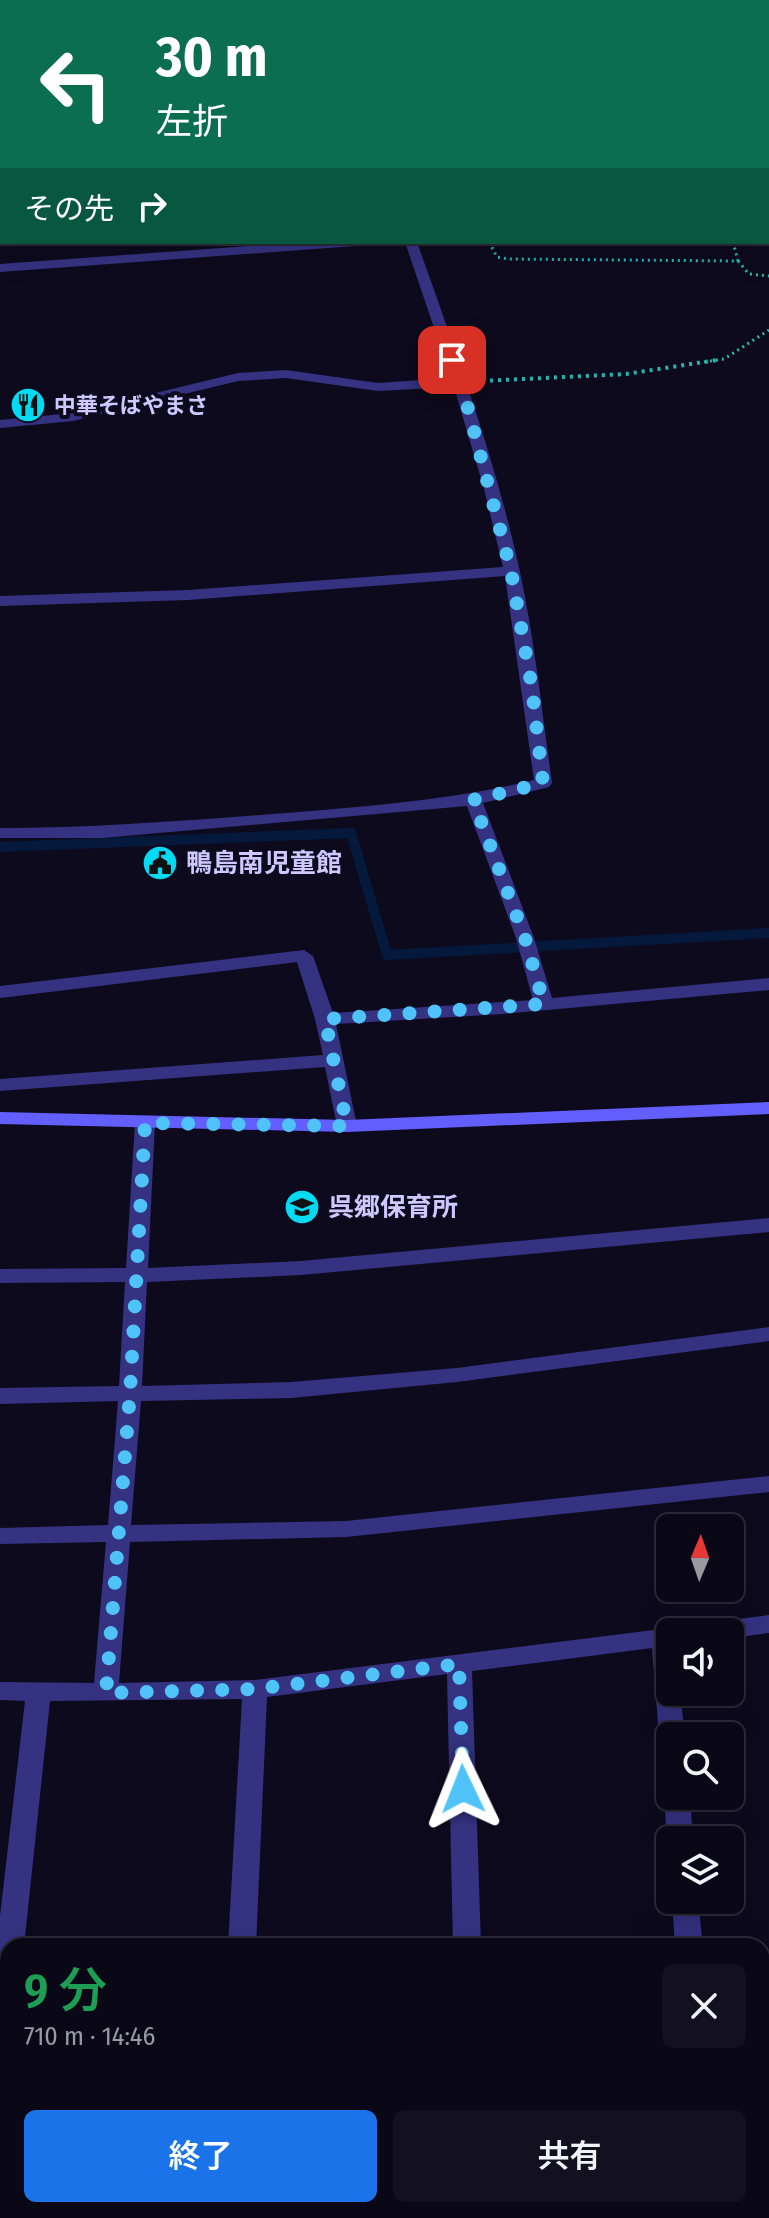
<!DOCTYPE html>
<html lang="ja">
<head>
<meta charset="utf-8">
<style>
  :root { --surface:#0a0816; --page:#13111f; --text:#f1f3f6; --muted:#999aa1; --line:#2a2935; --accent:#1a73e8 }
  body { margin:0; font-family:"Fira Sans Condensed","Noto Sans JP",sans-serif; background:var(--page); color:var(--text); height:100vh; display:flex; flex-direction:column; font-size:30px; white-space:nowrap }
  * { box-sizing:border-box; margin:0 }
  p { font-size:26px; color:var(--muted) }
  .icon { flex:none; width:44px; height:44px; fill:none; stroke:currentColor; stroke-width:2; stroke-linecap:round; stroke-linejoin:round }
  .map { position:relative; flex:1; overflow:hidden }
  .sheet { position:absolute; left:0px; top:1938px; width:770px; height:280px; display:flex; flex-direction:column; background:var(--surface); border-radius:24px 24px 0 0; box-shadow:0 8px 32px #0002,0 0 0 2px var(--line) }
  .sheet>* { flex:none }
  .top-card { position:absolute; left:0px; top:0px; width:770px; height:244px; box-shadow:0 8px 32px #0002,0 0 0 2px var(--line); background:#0b6e4f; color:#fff; overflow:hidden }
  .needle { width:52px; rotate:2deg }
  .fabs { position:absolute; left:656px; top:1514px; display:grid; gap:16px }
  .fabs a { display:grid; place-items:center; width:88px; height:88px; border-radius:12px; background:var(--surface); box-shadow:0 8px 32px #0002,0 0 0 2px var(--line); font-size:40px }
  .pin { position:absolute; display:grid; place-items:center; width:68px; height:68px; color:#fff; margin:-34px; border-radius:16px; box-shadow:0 4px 12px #0006 }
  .me { position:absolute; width:88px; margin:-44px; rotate:358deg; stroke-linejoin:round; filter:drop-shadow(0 0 6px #0008) }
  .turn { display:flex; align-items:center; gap:28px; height:168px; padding:0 24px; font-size:36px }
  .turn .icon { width:104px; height:104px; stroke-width:2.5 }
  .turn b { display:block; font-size:56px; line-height:68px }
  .then { display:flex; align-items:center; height:76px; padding:0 24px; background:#0003; gap:16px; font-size:30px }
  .round { display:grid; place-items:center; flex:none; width:84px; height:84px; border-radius:12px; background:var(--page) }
  .headline { display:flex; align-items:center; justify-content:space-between; height:136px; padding:0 24px }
  h1 { font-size:48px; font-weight:600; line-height:60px; color:#1e9e55 }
  .button { display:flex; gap:16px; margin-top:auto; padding:16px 24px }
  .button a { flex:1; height:92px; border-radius:12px; background:var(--accent); color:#fff; font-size:32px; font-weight:600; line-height:92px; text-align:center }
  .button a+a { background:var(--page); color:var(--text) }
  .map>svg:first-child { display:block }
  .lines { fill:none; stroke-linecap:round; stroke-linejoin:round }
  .stream-far1 { stroke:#05193d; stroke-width:10 }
  .stream { stroke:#05193d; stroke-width:13 }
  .river { fill:#05193d; fill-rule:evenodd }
  .path-far2 { stroke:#24b7ae; stroke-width:3; stroke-dasharray:2 4; stroke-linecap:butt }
  .path-far1 { stroke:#24b7ae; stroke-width:4; stroke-dasharray:3 5; stroke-linecap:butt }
  .path { stroke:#24b7ae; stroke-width:6; stroke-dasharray:5 8; stroke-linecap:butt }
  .street { fill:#353281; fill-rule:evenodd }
  .secondary { fill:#635fff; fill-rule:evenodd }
  .primary { fill:#bd4fff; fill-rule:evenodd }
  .route { stroke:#4fc3f7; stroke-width:14; stroke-dasharray:0 25.2 }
  .labels { text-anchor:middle; stroke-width:8; stroke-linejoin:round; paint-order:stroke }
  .far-poi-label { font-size:22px; font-weight:bold; fill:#cec8ff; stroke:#0e0a1e; text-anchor:start }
  .poi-label { font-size:26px; font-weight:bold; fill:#cec8ff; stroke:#0e0a1e; text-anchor:start }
</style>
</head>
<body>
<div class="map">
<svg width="769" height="2218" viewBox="0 0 769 2218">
  <rect width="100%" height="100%" fill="#0e0a1e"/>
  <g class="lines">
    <path class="stream-far1" d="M0,847l351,-14 36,122 382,-22"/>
    <g class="stream">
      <path d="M0,2057l8,4"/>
      <path d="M762,2134l7,1"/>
    </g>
    <path class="river" d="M248,0h254l-2,2z"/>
    <g class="path-far2">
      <path d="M489,242l8,15 12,2 229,2 -5,-19"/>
      <path d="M738,261l11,13 20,2"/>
      <path d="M704,362l20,-3 45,-29"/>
    </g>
    <path class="path-far1" d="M482,381l144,-7 91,-14"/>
    <path class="path" d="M719,2218l23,-8"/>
    <g class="street">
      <path d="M595,0h140l-141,2z"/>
      <rect x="0" y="214" width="2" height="8"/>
      <path d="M303,242h58l-6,4 -355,26v-8z"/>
      <path d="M405,242h12c39,110 78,216 103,330 15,70 22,141 32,211l-3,4 -66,16 51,135 18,60 217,-20v12l-266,24 -167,10 21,102 -10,6 -10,-6 -12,-59 -325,24v-12l323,-24 -8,-36 -18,-57 -297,36v-12l304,-36 9,6 20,57 200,-13 -17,-62 -49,-132 -365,32h-102v-10c96,0 191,-8 286,-15 84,-7 166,-13 248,-33l-29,-204 -317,24 -188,6v-10l188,-6 315,-23 -19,-78 -30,-102 -76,4 -92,-13 -48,3 -165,40 -73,7v-8l73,-7 165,-40 48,-3 92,13 73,-5z"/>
      <path d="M145,1117l10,6 -7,145 153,-7 468,-43v14l-468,43 -154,7 -5,104 149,-4 166,-14 312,-41v14l-312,41 -166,16 -150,3 -10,124 215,-4 423,-45v16l-423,45 -216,5 -11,141 136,-3 415,-52 9,4h-9v60h10l5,44h-15v9l-7,-2 -4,-7 -7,-88 -180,23 9,275h-28l-6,-272 -180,23 -11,249h-28l14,-247 -192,2 -26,245h-16v83h-6l-2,-73 4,-1 -4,-2v-37l25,-215 -25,-1v-18l94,1 12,-141 -106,2v-16l108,-3 10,-124 -118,3v-16l119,-2 6,-104 -125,1v-14l126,-1 9,-145z"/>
      <path d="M769,1615v18l-39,5v-6h-35l3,-6 9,-3z"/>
      <path d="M670,1788v8h20l3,44h-23v6l-3,-6 -3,-44z"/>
      <path d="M672,1900h26l5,46h-28z"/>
      <rect x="0" y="2080" width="8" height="24"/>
      <path d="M762,2166l7,1v26l-7,-1z"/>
    </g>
    <g class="secondary">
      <rect x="768" y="101" width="1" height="6"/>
      <rect x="0" y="142" width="2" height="8"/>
      <path d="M769,1102v12l-422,18 -347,-8v-12l347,8z"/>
    </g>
    <path class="primary" d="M763,0h6v4l-1,-2z"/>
  </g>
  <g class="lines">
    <path class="route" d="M452,360l9,22 50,189 21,117 11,95 -70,17 52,138 19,66 -219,15 22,107 -202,-3 -15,270 -24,300 149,-4 204,-25 4,125"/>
  </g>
  <defs>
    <symbol id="restaurant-disc" viewBox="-11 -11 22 22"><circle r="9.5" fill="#00daf3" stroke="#0e0a1e"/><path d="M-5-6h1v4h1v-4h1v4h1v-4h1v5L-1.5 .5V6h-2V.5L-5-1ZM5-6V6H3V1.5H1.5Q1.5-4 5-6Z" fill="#111"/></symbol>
    <symbol id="civic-disc" viewBox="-11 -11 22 22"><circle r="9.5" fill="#00daf3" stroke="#0e0a1e"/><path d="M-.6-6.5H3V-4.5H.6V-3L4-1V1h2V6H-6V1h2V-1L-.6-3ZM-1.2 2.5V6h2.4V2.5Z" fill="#111"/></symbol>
    <symbol id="school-disc" viewBox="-11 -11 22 22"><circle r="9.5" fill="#00daf3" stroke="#0e0a1e"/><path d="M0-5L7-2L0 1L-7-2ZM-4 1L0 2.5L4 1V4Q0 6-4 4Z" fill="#111"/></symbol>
  </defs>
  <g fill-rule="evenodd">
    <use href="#restaurant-disc" x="8" y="385" width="40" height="40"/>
    <use href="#civic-disc" x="140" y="843" width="40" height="40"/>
    <use href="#school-disc" x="282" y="1187" width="40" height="40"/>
  </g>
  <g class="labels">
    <g class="far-poi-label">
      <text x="54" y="413">中華そばやまさ</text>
    </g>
    <g class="poi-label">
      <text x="186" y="872">鴨島南児童館</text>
      <text x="328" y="1216">呉郷保育所</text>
    </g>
  </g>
</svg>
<div class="fabs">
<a><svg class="needle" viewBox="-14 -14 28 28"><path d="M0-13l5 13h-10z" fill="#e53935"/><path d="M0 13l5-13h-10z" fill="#999aa1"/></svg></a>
<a><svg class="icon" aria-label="sound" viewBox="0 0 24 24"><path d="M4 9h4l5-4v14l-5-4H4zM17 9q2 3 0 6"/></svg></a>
<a><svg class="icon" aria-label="search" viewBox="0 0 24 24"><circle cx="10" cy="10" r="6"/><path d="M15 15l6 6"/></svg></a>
<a><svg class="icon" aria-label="layers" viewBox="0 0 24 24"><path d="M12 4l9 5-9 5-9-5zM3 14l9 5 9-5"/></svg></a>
</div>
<div class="pin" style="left:452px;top:360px;background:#d93025"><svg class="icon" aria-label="arrive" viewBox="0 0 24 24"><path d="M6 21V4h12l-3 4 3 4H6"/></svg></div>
<svg class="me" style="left:463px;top:1789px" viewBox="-20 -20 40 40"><path d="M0-17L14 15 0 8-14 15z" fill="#4fc3f7" stroke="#fff" stroke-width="4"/></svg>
<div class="top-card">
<div class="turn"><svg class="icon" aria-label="left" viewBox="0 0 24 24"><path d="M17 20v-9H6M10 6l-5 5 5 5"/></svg><div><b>30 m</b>左折</div></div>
<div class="then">その先<svg class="icon" aria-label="right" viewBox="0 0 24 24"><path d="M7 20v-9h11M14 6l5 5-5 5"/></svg></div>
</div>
<section class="sheet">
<div class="headline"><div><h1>9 分</h1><p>710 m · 14:46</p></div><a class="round"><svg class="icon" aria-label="close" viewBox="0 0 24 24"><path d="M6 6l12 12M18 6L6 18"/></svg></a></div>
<div class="button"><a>終了</a><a>共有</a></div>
</section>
</div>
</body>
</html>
